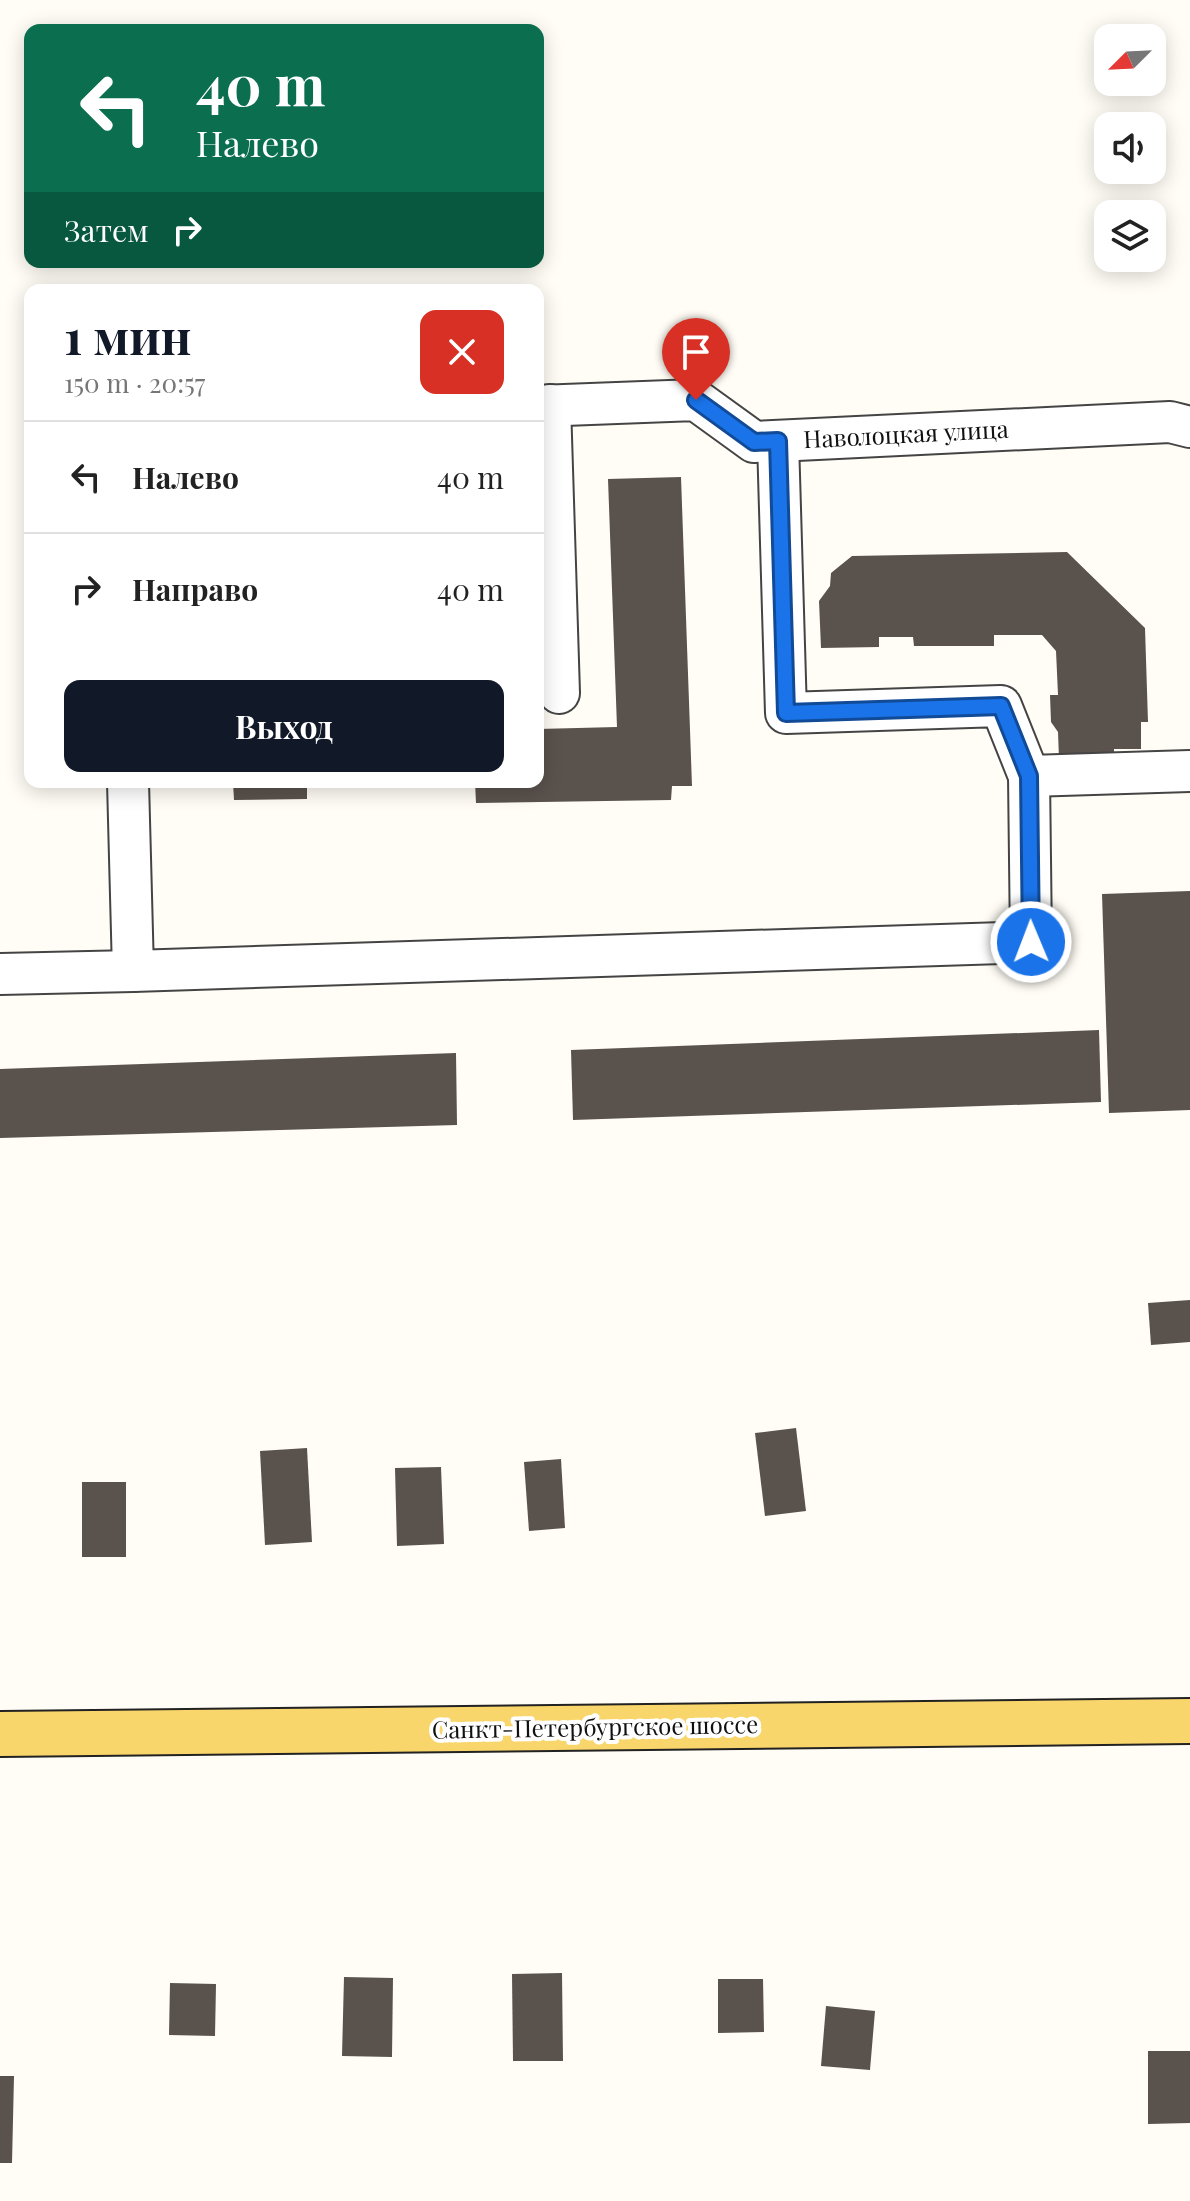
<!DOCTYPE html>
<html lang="ru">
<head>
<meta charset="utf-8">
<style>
  :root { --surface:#fff; --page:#f2f2f2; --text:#222; --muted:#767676; --line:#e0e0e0; --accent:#111827 }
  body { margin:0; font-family:"Playfair Display",serif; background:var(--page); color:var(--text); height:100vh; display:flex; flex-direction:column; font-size:30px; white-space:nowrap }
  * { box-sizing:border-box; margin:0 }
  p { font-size:26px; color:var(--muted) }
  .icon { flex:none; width:44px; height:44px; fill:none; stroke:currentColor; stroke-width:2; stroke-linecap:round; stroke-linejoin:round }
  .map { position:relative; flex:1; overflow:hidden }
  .sheet { position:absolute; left:24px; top:284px; width:520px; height:504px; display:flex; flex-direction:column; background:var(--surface); border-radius:16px; box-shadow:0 4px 20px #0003 }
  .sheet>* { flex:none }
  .banner { position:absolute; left:24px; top:24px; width:520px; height:244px; border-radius:16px; box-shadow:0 4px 20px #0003; background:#0b6e4f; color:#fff; overflow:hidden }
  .needle { width:52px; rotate:246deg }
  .fabs { position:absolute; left:1094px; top:24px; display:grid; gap:16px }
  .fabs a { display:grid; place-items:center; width:72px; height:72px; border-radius:16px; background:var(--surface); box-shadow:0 4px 20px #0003; font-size:40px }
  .pin { position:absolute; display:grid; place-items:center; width:68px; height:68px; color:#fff; margin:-82px -34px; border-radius:50% 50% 50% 0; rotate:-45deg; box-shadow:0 0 8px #0007 }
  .pin .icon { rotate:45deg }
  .me { position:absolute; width:88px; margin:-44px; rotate:359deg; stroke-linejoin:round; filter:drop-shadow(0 0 6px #0008) }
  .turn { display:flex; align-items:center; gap:28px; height:168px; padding:0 40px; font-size:36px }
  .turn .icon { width:104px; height:104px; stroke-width:2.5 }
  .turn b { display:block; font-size:56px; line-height:68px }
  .then { display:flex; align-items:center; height:76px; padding:0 40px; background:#0003; gap:16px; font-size:30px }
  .round { display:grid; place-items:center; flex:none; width:84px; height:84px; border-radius:16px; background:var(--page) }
  .head { display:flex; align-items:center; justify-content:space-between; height:136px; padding:0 40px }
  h1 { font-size:48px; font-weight:700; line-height:60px; color:var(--accent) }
  .primary-button { display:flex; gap:16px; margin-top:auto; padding:16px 40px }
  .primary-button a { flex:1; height:92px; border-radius:16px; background:var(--accent); color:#fff; font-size:32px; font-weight:700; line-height:92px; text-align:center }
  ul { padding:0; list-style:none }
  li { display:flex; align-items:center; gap:24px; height:112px; padding:0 40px; border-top:2px solid var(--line) }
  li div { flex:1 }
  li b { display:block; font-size:30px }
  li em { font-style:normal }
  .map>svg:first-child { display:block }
  .building { fill:#5a524d }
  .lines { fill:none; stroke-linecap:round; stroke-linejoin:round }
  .minor-casing { stroke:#444; stroke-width:44 }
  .major-casing { stroke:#222; stroke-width:48 }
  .minor { stroke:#fff; stroke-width:40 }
  .major { stroke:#f9d66b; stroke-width:44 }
  .route-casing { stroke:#114b97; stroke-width:20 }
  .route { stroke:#1a73e8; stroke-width:14 }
  .labels { text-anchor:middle; stroke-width:8; stroke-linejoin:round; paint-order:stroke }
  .street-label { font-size:24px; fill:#111; stroke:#fff }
</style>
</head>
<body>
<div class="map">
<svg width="1190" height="2201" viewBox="0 0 1190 2201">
  <rect width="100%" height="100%" fill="#fffdf5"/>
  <g class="building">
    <path d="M681,477l11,309h-20l-1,14 -195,3 -1,-21h63v-53l79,-2 -9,-248z"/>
    <path d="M1067,552l78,76 3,94h-7v27h-27v10h-55l-1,-27 -7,-10 -1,-27h8l-2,-44 -14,-16h-48v11h-80l-1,-9h-34v10l-58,1 -2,-47 11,-15 1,-13 21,-17z"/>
    <path d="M233,782h74v17l-73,1z"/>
    <path d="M1190,891v219l-81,3 -7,-219z"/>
    <path d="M1099,1030l2,72 -528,18 -2,-70z"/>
    <path d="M456,1053l1,72 -457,13v-69z"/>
    <path d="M1190,1300v42l-39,3 -3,-42z"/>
    <path d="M796,1428l10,83 -41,5 -10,-83z"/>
    <path d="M307,1448l5,94 -47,3 -5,-94z"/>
    <path d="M561,1459l4,69 -36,3 -5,-69z"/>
    <path d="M441,1467l3,77 -47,2 -2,-78z"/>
    <rect x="82" y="1482" width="44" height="75"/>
    <path d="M562,1973l1,88h-50l-1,-87z"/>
    <path d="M344,1977l49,1 -1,79 -50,-1z"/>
    <path d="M718,1979h45l1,53 -46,1z"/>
    <path d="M170,1983l46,1 -1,52 -46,-1z"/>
    <path d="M826,2006l49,5 -5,59 -49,-4z"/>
    <path d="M1148,2051h42v72l-42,1z"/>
    <path d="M0,2076h14l-2,87h-12z"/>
  </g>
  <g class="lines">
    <defs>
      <g id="minor">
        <path d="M550,405l9,288"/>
        <path d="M538,406l158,-6 58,42 416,-20 20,5"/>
        <path d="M1029,776l161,-5"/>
        <path d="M128,782l5,189 898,-29 -2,-166 -28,-70 -215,7 -8,-272"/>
        <path d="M0,974l133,-3"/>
      </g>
      <path id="major" d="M0,1734l1190,-13"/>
    </defs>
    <use href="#minor" class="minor-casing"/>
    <use href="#major" class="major-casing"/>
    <use href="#minor" class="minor"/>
    <use href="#major" class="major"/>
  </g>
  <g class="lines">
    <defs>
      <path id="route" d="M696,400l58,42 24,-1 8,272 215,-7 28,70 2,166"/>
    </defs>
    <use href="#route" class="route-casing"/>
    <use href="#route" class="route"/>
  </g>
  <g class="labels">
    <g class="street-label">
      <text transform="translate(906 435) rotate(-3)" y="8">Наволоцкая улица</text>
      <text transform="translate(595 1728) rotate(-1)" y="8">Санкт-Петербургское шоссе</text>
    </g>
  </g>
</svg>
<div class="fabs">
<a><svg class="needle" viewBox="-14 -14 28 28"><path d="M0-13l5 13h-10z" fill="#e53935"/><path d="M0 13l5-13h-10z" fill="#767676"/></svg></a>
<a><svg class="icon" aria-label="sound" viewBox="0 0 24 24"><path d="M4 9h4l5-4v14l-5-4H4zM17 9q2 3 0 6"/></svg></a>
<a><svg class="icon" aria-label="layers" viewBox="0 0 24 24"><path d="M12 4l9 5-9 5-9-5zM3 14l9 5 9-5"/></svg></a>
</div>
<div class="pin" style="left:696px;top:400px;background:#d93025"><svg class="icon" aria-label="arrive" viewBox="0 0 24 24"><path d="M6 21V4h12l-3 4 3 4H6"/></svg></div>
<svg class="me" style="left:1031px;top:942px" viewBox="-20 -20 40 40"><circle r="17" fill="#1a73e8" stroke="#fff" stroke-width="3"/><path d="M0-11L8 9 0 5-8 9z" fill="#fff"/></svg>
<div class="banner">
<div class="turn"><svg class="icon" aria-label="left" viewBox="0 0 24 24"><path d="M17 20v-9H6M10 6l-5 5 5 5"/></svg><div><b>40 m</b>Налево</div></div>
<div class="then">Затем<svg class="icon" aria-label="right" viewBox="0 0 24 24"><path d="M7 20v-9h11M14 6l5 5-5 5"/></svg></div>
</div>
<section class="sheet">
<div class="head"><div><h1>1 мин</h1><p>150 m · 20:57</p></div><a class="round" style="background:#d93025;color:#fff"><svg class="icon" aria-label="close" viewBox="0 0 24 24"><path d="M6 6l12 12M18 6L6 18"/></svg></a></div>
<ul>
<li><svg class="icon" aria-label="left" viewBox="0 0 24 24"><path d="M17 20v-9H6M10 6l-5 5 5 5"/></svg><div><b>Налево</b></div><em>40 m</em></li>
<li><svg class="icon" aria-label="right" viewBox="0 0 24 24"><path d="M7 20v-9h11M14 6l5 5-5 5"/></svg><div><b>Направо</b></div><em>40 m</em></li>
</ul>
<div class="primary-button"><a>Выход</a></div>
</section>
</div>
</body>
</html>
